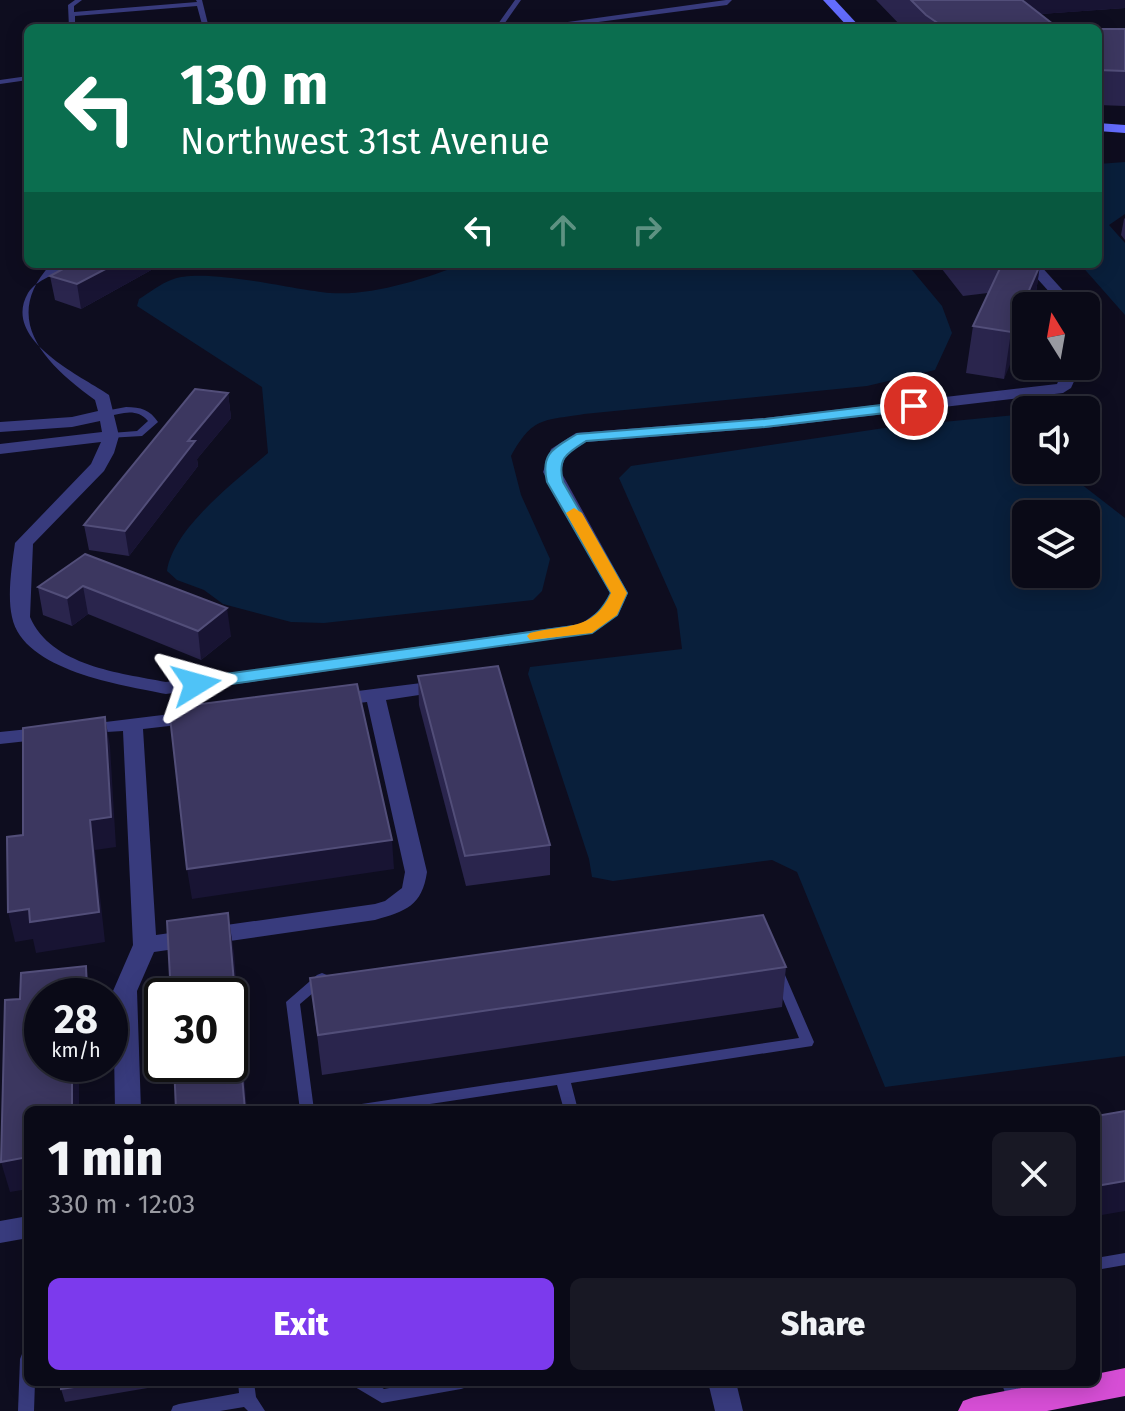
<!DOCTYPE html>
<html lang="en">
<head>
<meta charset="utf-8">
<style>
  :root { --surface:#0a0a17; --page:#181824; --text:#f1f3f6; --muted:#999aa1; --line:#2a2b36; --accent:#7c3aed }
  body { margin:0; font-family:"Fira Sans",sans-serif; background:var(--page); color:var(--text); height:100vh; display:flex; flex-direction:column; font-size:30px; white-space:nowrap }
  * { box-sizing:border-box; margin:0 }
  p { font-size:26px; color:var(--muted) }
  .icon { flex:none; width:44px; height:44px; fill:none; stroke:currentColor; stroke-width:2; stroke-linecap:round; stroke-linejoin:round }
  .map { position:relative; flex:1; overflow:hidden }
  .details { position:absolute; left:24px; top:1106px; width:1076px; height:280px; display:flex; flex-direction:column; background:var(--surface); border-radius:12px; box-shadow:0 4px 20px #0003,0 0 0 2px var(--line) }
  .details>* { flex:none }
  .guide { position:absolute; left:24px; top:24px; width:1078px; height:244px; border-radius:12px; box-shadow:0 4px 20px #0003,0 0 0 2px var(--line); background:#0b6e4f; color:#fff; overflow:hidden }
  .needle { width:52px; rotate:349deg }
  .tools { position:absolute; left:1012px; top:292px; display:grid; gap:16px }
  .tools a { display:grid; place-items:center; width:88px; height:88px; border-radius:12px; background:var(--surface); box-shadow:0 4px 20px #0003,0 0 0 2px var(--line); font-size:40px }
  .speed { position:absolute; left:24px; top:978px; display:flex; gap:16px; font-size:40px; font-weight:700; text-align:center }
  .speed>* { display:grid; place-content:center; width:104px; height:104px; border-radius:50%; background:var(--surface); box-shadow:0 4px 20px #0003,0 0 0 2px var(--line); line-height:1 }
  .speed small { font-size:20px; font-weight:400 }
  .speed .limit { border:4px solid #111; border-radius:12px; background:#fff; color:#111 }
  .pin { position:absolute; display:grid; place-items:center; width:68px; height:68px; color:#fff; margin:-34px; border:4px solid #fff; border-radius:50%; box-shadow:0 2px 8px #0007 }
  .me { position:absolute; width:88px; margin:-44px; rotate:82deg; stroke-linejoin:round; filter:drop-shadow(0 0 6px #0008) }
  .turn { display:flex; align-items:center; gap:28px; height:168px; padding:0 24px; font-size:36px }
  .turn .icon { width:104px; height:104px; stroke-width:2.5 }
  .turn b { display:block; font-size:56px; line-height:68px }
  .lanes { display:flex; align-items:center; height:76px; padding:0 24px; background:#0003; justify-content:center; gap:40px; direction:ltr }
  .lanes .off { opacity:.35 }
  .round { display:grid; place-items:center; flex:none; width:84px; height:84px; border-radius:12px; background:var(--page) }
  .headline { display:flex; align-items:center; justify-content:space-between; height:136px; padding:0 24px }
  h1 { font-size:48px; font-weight:800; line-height:60px }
  .primary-button { display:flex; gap:16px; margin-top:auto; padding:16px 24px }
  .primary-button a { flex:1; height:92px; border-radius:12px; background:var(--accent); color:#fff; font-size:32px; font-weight:800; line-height:92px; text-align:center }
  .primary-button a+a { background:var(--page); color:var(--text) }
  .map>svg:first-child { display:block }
  .water { fill:#091f3b; fill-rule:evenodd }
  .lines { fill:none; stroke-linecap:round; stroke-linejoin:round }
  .service { fill:#383b7d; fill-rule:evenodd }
  .minor { fill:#383b7d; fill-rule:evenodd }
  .secondary { fill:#636cfd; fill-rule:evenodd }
  .trunk { fill:#d64ed5; fill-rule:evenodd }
  .wall { fill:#2a254d }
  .shaded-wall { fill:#181433 }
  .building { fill:#3c3760; stroke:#524e79; stroke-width:2 }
  .route { fill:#4fc3f7; stroke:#337fa1; stroke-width:2 }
  .slow { fill:#f59e0b }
</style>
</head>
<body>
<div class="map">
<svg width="1125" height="1411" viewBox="0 0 1125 1411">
  <rect width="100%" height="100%" fill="#0e0d1f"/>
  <g class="water">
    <path d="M1125,162v52l-16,11 16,18v72l-45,-51h18v-100z"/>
    <path d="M463,264h444l35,42 10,27 -17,37 -68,16 -283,28c-43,7 -51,3 -73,42l10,39 29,64 -8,32 -9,9 -209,23 -33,-1 -68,-18 -19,-14 -27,-10 -10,-9c6,-43 69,-90 101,-118l-6,-66 -125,-81 2,-7c10,-6 21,-15 32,-19 31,-14 121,10 159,13 43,3 94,-14 133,-29z"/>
    <path d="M1026,414v56h37l62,48v538l-240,31 -88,-215 -25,-12 -159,21 -21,-4 -3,-18 -61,-185 2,-7 152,-18 -5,-40 -58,-131 12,-12 260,-39zM1026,514h60v60h-60z"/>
  </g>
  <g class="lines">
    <g class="service">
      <path d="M75,0h7l-8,6v6l123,-10 -1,-2h6l7,28h-6l-6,-22 -122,10v12h-6l-1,-23z"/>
      <path d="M515,0h6l-19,27 -17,1 13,-4z"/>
      <path d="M726,0h6l-5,5 -174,23h-17l3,-2z"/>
      <path d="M28,76v4l-28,4v-4z"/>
      <path d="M126,407c15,0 24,3 32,15l-16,14 -34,2 -2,-2 5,-3 26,-2 11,-10c-11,-13 -26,-8 -41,-4l-4,-3 7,-4z"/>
      <path d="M779,970l5,2 1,3 29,67 -2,4 -241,37 7,27h-14l-7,-25 -167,25h-42l2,-4 5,-1 444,-67 -26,-63 1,-3z"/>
      <path d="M322,973l5,2 1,3 -1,3 -27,23 14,106h-14l-14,-108 31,-27z"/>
      <path d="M1125,1253v12l-29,5v-12z"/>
      <path d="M28,1352v30h7l-1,29h-16l2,-52 2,-5z"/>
      <path d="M238,1382h16l2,15 9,14h-17l-4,-4 -24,4h-49l2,-5 6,-2 60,-11z"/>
      <path d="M353,1382h21l10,7 38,-7h47l-2,5 -6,2 -79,14 -27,-16z"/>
      <path d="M1001,1382h16l8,21 -2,5 -6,2 -6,-2z"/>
    </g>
    <g class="minor">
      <path d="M51,264h17c-11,11 -31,15 -40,29 -27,47 52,82 81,102l10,41 -5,17 -10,18 -71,73 -3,73c21,49 90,56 136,65l415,-58 22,-16 7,-15 -67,-121 8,-23 25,-16 189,-15 292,-34 8,-18h16l-10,22 -8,5 -298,35 -179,14 -21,13 -4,17 67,121 -10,22 -25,18 -427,61c-44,-9 -143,-23 -154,-77 -5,-22 0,-52 3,-74l76,-79 10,-22 -101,12v-10l102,-12 -2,-11 -28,6 -72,5v-10l72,-5 26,-6 -3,-11c-50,-36 -95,-81 -44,-136z"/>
      <path d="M1024,264h15l38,42h-15z"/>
      <path d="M445,680l10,6 -3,4 -66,10 41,172c-5,34 -21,39 -52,48l-221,32 -17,39 4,119h-26l-2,-119 20,-46 -10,-214 -50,3 -3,-4 3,-4 122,-15 10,6 -10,6 -52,6 13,206 219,-31 10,-3 17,-13 3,-16 -38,-170 -33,4 -10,-6 10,-6z"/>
      <path d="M48,727l7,1 3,5 -3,5 -55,6v-12z"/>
      <path d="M28,1216v22l-28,5v-22z"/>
      <path d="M708,1382h28l7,29h-28z"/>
    </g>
    <g class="secondary">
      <path d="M823,0h12l26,28h-12z"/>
      <path d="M1098,123l27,2v8l-27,-2z"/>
    </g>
    <path class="trunk" d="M1125,1368v28l-78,15h-89l5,-10 11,-4 78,-15h44v-8z"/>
  </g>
  <g class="wall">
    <path d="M876,0h249v8l-85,6 18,14h-155z"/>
    <path d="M1098,29h27v77l-27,-1z"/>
    <path d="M1125,218v22l-4,-5 3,-16z"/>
    <path d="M72,264h90l-81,45 -26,-9 -5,-24z"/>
    <path d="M938,264l102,1 -6,41h-8l-22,73 -38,-6 7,-47 15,-33 -25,3z"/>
    <path d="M228,393l3,25 -34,41 1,7 -69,90 -40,-6 -5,-25z"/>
    <path d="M85,554l146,82 -30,24 -113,-46 -16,12 -29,-11 -5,-28z"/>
    <path d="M418,676l132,169v30l-84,11 -47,-181z"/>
    <path d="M786,967l-4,40 -460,68 -12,-97z"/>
    <path d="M61,1382h122l-118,20 -4,-13z"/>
  </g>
  <g class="shaded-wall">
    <path d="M1000,0h125v8l-127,9z"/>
    <path d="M115,264h47l-81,45 -4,-25z"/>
    <path d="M1040,265l-6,41h-8v21l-22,52 7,-47z"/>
    <path d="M228,393l3,25 -34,41 1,7 -69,90 -4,-25 63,-90z"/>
    <path d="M83,586l5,28 -16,12 -5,-28z"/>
    <path d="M227,608l4,28 -30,24 -3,-29z"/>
    <path d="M105,717l5,29 6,101 -21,3 10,92 -69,11 -3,-14 -18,3 -7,-30 82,-92z"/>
    <path d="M392,840l2,29 -202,30 -5,-30z"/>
    <path d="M228,913l6,40 13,157h-2z"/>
    <path d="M86,966l6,30h-4l-1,-3z"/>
    <rect x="72" y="1064" width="7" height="46"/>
    <path d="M28,1157v32l-18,3 -9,-30z"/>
    <path d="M1125,1181v30l-29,5v-30z"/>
  </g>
  <g class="building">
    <path d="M911,0h111l36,28h-113l-19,-13z"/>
    <path d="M1098,29h27v42l-27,-1z"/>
    <path d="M72,264h43l-38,20 -27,-8z"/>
    <path d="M1002,264l38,1 -29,67 -38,-6z"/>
    <path d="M195,389l33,4 -40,48h7l-70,90 -41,-6z"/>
    <path d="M85,554l142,54 -29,23 -115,-45 -16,12 -29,-11z"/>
    <path d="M498,666l52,179 -85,11 -47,-180z"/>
    <path d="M357,684l35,156 -205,29 -18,-161z"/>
    <path d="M105,717l6,100 -21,3 9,92 -69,10 -1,-13 -21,3 -1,-75 16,-2v-107z"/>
    <path d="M228,913l17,197h-69l-2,-46h56v-68h-59l-4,-75z"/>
    <path d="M763,915l23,52 -468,68 -8,-57z"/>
    <path d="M86,966l1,27 -15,3h-30v68h30v46h-44v47l-27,5 4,-162 15,-1 1,-26z"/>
    <path d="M1125,1111v70l-29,5v-70z"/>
    <path d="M61,1382h44l-44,7z"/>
  </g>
  <path class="route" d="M914,401l5,1v7l-154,18 -179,14c-19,12 -29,17 -23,41l64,111 -10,22 -25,18 -396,56 -9,-5 9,-6 385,-53c15,-9 22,-16 30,-32l-64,-111c-7,-30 8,-34 30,-48l188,-15z"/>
  <path class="slow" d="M574,508l8,5 45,80 -10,22 -25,18 -62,7 -3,-4 3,-3c35,-9 63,-1 81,-40l-45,-80z"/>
</svg>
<div class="tools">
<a><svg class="needle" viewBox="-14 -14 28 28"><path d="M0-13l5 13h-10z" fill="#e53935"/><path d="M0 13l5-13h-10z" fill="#999aa1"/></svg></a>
<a><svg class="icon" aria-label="sound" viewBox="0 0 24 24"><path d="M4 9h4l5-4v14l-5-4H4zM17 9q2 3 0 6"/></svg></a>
<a><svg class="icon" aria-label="layers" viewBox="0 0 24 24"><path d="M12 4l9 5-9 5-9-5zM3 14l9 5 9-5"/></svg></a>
</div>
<div class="speed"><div>28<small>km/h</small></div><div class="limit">30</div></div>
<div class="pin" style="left:914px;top:406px;background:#d93025"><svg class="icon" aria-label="arrive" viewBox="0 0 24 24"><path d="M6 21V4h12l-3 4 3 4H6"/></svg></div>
<svg class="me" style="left:196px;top:684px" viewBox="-20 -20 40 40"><path d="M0-17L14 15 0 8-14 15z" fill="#4fc3f7" stroke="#fff" stroke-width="4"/></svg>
<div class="guide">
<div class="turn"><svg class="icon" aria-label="left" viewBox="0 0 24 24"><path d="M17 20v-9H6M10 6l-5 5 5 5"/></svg><div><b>130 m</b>Northwest 31st Avenue</div></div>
<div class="lanes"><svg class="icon" aria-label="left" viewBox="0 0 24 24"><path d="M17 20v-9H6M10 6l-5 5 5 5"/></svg><svg class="icon off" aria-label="ahead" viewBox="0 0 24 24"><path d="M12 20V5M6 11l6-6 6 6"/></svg><svg class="icon off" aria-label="right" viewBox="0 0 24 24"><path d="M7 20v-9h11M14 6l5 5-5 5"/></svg></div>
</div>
<section class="details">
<div class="headline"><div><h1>1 min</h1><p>330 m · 12:03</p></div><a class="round"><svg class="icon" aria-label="close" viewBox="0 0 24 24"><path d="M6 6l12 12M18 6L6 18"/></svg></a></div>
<div class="primary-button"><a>Exit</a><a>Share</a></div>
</section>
</div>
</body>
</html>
